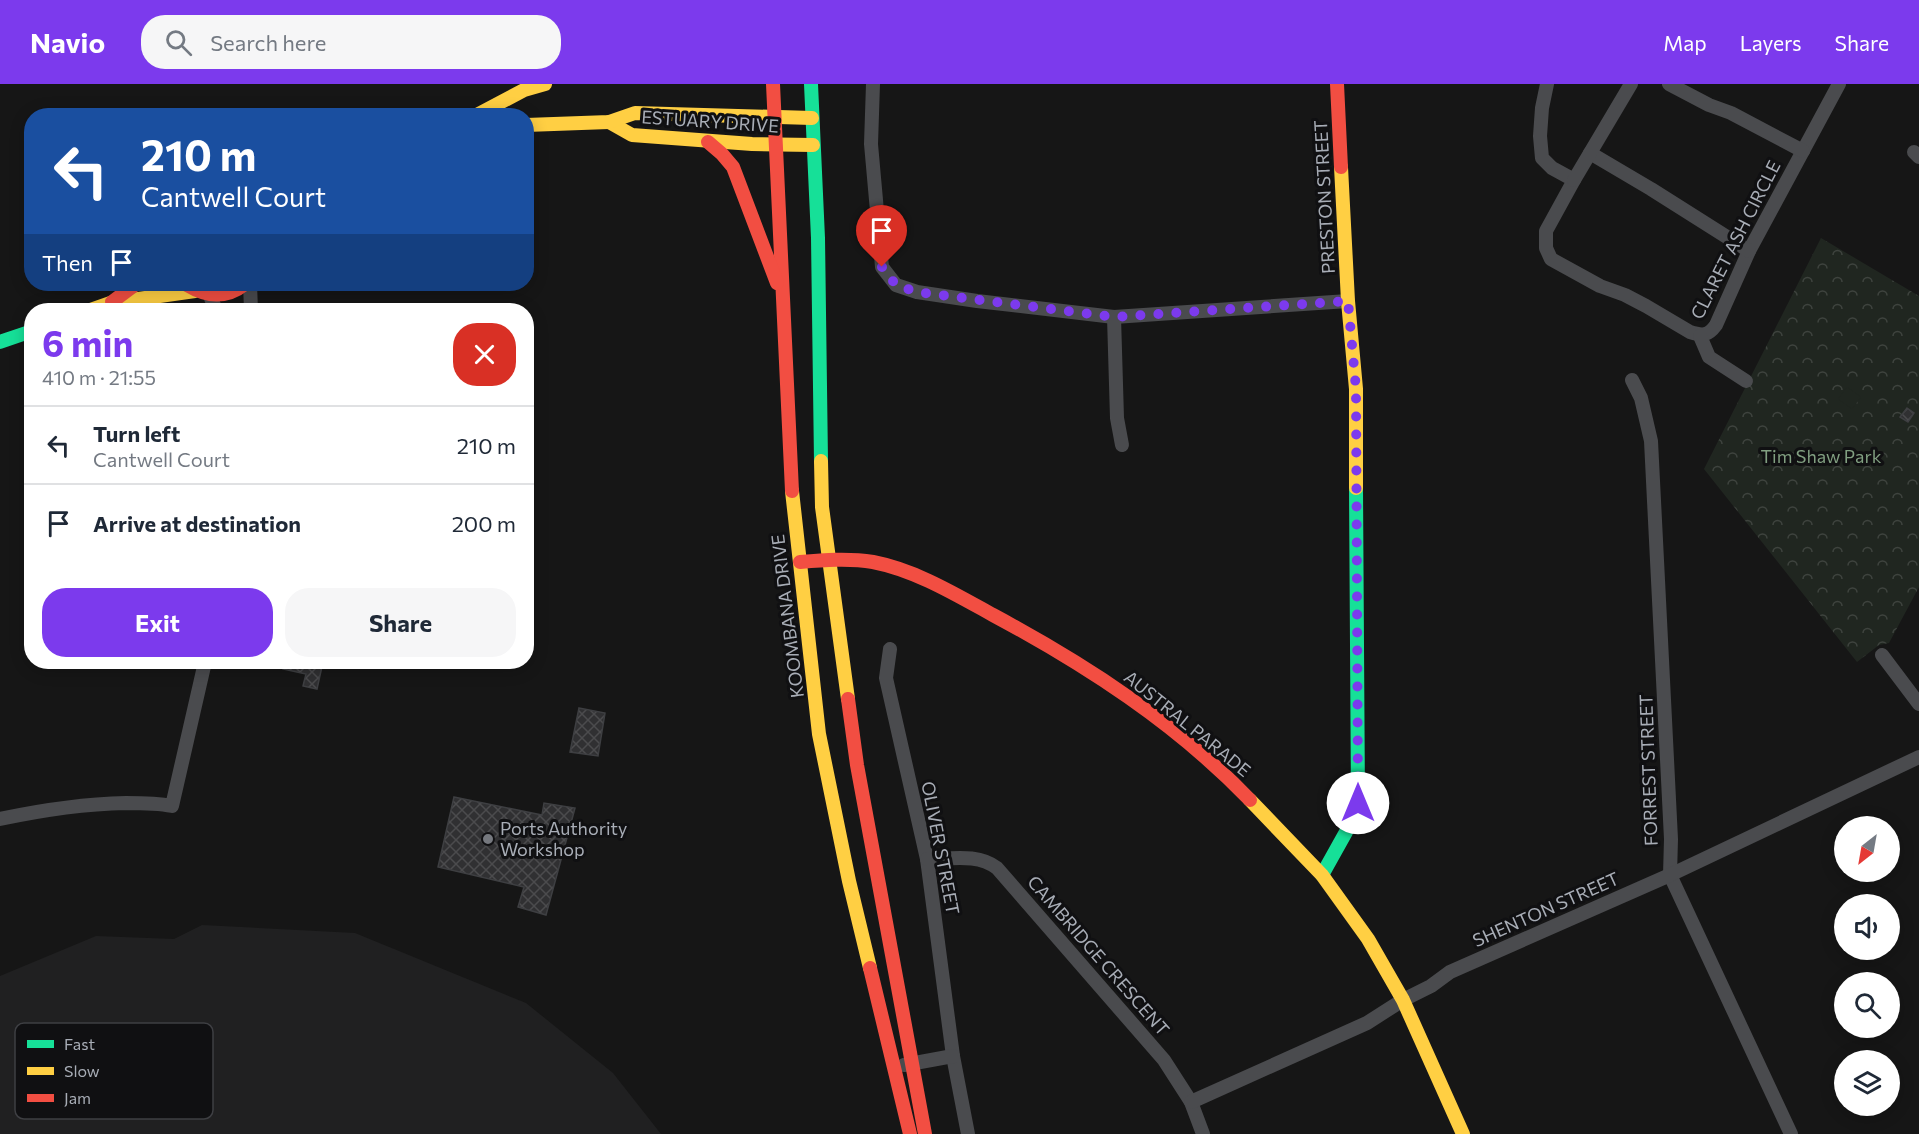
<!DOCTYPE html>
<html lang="en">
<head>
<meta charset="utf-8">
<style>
  :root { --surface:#fff; --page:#f6f6f7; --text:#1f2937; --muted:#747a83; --line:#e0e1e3; --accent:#7c3aed }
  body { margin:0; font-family:Commissioner,sans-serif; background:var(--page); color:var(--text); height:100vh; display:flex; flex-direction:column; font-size:22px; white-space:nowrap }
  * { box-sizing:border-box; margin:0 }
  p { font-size:20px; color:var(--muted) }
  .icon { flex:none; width:33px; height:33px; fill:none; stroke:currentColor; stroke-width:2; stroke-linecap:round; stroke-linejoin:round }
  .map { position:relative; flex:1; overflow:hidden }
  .drawer { position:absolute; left:24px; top:219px; width:510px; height:366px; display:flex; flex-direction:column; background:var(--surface); border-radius:24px; box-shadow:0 3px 15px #0003 }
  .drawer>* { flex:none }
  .banner { position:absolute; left:24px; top:24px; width:510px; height:183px; border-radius:24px; box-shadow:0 3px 15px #0003; background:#1a4fa0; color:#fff; overflow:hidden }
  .needle { width:39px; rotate:211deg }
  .tools { position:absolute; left:1834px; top:732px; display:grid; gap:12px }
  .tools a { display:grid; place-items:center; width:66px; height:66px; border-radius:50%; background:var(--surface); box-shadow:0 3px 15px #0003; font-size:30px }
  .pin { position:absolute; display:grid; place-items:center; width:51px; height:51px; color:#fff; margin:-62px -26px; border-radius:50% 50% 50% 0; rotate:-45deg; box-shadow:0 0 6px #0007 }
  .pin .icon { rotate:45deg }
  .me { position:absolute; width:66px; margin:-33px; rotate:0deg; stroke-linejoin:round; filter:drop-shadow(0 0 4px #0008) }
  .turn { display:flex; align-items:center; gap:21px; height:126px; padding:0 18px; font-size:27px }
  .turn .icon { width:78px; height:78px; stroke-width:2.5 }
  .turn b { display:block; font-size:42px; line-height:51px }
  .then { display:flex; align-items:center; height:57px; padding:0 18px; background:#0003; gap:12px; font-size:22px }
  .round { display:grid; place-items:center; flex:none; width:63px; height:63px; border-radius:24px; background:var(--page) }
  .overview { display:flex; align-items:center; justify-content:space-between; height:102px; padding:0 18px }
  h1 { font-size:36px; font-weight:700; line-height:45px; color:var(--accent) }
  .primary-button { display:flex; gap:12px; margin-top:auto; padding:12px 18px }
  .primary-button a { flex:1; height:69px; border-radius:24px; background:var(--accent); color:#fff; font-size:24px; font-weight:700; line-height:69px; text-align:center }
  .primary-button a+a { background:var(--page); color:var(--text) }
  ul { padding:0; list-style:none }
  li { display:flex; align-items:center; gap:18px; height:78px; padding:0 18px; border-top:2px solid var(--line) }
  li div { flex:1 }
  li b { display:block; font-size:22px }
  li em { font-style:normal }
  header { display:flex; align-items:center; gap:36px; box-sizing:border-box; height:84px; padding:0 30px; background:var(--accent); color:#fff }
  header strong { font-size:28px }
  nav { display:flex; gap:33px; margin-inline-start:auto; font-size:21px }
  .search { width:420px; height:54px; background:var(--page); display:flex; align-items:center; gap:15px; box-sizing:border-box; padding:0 21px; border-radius:24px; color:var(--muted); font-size:22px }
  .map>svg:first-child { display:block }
  .built { fill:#202021 }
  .park { fill:url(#park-crowns) }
  .garden { fill:#202620 }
  .building { fill:url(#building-cross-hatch); stroke:#3e3f42; stroke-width:1.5 }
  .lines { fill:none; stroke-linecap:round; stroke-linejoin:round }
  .street { stroke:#4a4b4e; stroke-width:14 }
  .fast { stroke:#16e098; stroke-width:14 }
  .slow { stroke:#ffcf43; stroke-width:14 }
  .jam { stroke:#f24e42; stroke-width:14 }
  .route { stroke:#7c3aed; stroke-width:10; stroke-dasharray:0 18 }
  .poi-dot { fill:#75787e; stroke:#101012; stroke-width:2 }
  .labels { text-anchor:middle; stroke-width:6; stroke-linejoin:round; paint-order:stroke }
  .street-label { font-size:18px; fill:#a8adb6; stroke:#101012 }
  .park-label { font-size:18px; fill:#819f81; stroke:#101012 }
  .poi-label { font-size:18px; fill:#a8adb6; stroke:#101012; text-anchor:start }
  .key { fill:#101012; stroke:#3e3f43; stroke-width:1.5 }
  .key-label { font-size:16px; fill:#a8adb6 }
</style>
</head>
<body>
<header>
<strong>Navio</strong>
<div class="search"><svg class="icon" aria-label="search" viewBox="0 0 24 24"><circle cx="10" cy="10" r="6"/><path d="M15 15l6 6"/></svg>Search here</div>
<nav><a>Map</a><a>Layers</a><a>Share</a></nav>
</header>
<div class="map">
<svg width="1919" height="1050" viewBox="0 0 1919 1050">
  <defs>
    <pattern id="park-crowns" width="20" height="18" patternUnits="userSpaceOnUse" patternTransform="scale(1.5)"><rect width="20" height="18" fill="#202620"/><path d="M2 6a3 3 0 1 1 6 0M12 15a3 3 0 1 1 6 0" fill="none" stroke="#3e433e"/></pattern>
    <pattern id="building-cross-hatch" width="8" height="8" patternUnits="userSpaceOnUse" patternTransform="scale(1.5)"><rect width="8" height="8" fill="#303032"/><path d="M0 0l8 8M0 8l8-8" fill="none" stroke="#4b4b4d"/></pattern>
  </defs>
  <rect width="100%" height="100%" fill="#161616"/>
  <path class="built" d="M202,841l153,8 171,70 87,70 48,61h-661v-158l96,-40 78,3z"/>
  <path class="park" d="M1821,154l98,58v291l-30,56 -10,2 -22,17 -153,-193z"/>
  <path class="garden" d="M1847,303l14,10 -9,12 -14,-10z"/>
  <g class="building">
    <path d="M1907,324l7,5 -6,9 -8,-5z"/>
    <path d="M284,578h39l-6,27 -14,-3 3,-12 -23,-5z"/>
    <path d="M579,624l26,5 -7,43 -28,-4z"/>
    <path d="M454,713l88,18 2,-12 31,5 -29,107 -28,-8 6,-20 -86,-20z"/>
  </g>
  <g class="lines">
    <g class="street">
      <path d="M873,0l-2,60 11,123 14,18 21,7 60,9 137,16 234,-16"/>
      <path d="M1547,0l-5,24 -2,28 2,22 10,10 22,12 -28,51v17l5,11 49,27 25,9 21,11 44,26c13,4 18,4 26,-7l33,-74 90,-167"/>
      <path d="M1669,0l40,21 22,8 72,38"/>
      <path d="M1914,68l5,5"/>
      <path d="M1590,69l61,36 98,62"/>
      <path d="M1574,96l57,-96"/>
      <path d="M250,200l1,26"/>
      <path d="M210,212l6,14"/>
      <path d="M1114,233l3,101 5,27"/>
      <path d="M1700,252l9,21 37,24"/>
      <path d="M1632,296l9,18 10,43 20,398 -1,36 121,259"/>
      <path d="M890,565l-4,29 41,181 26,197 15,78"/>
      <path d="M1882,571l37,49"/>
      <path d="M0,735c42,-9 83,-15 126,-16 16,0 31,0 46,3l33,-144"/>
      <path d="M927,775c24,0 51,-6 70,9l167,192 27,42 12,32"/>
      <path d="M904,981l49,-9"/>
      <path d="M1191,1018l176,-79 36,-23 28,-14 19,-14 220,-97 249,-118"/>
    </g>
    <g class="fast">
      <path d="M811,0l7,154 3,223"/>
      <path d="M0,258l32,-11"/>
      <path d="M1322,791l24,-43 12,-29 -2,-315"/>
    </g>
    <g class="slow">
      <path d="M475,32l49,-26 21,-6"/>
      <path d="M609,38l23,13 120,9 61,1"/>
      <path d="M526,41l83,-3 26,-9 177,5"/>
      <path d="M1341,83l7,134 8,88v99"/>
      <path d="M90,226l20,-7 85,-12"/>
      <path d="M821,377l1,46 26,192"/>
      <path d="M792,407l27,243 30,147 21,87"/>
      <path d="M1250,716l72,75 46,64 35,61 60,134"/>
    </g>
    <g class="jam">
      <path d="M773,0l19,407"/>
      <path d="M1337,0l4,83"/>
      <path d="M708,58l14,12 11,13 44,116"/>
      <path d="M187,201c20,12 39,14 58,-1"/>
      <path d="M112,218l24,-18"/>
      <path d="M800,478c23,-2 49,-4 73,0 42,8 82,32 120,53 93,50 183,108 257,185"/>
      <path d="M848,615l9,66 68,369"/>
      <path d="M870,884l40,166"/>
    </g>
  </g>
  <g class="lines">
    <path class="route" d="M882,183l14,18 21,7 197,25 234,-16 8,88 2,414"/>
  </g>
  <circle class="poi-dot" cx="488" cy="755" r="6"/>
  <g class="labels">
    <g class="street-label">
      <text transform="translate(710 38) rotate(4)" y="6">ESTUARY DRIVE</text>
      <text transform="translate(1325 113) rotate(-93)" y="6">PRESTON STREET</text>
      <text transform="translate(1736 156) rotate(-63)" y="6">CLARET ASH CIRCLE</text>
      <text transform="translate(788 532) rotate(-97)" y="6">KOOMBANA DRIVE</text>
      <text transform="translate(1187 640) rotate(39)" y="6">AUSTRAL PARADE</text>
      <text transform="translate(1649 686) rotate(-92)" y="6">FORREST STREET</text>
      <text transform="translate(940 764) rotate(79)" y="6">OLIVER STREET</text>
      <text transform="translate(1546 826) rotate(-24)" y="6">SHENTON STREET</text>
      <text transform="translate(1098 872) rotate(49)" y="6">CAMBRIDGE CRESCENT</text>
    </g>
    <g class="park-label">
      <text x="1821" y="379">Tim Shaw Park</text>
    </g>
    <g class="poi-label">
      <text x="500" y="751">Ports Authority<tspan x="500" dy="21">Workshop</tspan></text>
    </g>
  </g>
  <rect x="15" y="939" width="198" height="96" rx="9" class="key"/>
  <rect x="27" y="956" width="27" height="8" fill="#16e098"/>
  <rect x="27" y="983" width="27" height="8" fill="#ffcf43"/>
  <rect x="27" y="1010" width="27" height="8" fill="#f24e42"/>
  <g class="key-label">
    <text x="64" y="966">Fast</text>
    <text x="64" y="993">Slow</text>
    <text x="64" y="1020">Jam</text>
  </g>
</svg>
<div class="tools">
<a><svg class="needle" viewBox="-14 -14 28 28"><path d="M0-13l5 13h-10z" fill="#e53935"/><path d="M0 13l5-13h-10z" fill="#747a83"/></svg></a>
<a><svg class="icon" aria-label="sound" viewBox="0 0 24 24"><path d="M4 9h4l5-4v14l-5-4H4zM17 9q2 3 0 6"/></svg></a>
<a><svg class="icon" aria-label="search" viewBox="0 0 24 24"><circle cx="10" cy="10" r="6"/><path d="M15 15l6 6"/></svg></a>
<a><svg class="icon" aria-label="layers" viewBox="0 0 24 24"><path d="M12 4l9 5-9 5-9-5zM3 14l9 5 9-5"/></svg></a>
</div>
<div class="pin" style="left:882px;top:183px;background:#d93025"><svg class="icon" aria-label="arrive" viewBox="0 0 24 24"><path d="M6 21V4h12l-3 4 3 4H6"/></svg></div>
<svg class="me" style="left:1358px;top:719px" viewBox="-20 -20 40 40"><circle r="19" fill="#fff"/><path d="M0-13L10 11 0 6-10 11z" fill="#7c3aed"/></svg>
<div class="banner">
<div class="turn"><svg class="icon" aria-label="left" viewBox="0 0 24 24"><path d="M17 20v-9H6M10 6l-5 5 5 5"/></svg><div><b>210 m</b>Cantwell Court</div></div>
<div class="then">Then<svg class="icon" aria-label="arrive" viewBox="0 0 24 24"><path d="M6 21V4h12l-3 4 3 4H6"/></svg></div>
</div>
<section class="drawer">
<div class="overview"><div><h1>6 min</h1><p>410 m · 21:55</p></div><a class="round" style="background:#d93025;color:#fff"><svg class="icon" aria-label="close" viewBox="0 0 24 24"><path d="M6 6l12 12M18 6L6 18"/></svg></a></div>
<ul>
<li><svg class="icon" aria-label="left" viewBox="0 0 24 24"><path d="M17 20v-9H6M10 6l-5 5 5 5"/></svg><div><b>Turn left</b><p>Cantwell Court</p></div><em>210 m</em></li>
<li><svg class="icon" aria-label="arrive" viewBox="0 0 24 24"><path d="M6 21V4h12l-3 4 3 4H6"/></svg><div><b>Arrive at destination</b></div><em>200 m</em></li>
</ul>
<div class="primary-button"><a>Exit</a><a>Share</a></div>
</section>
</div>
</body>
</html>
